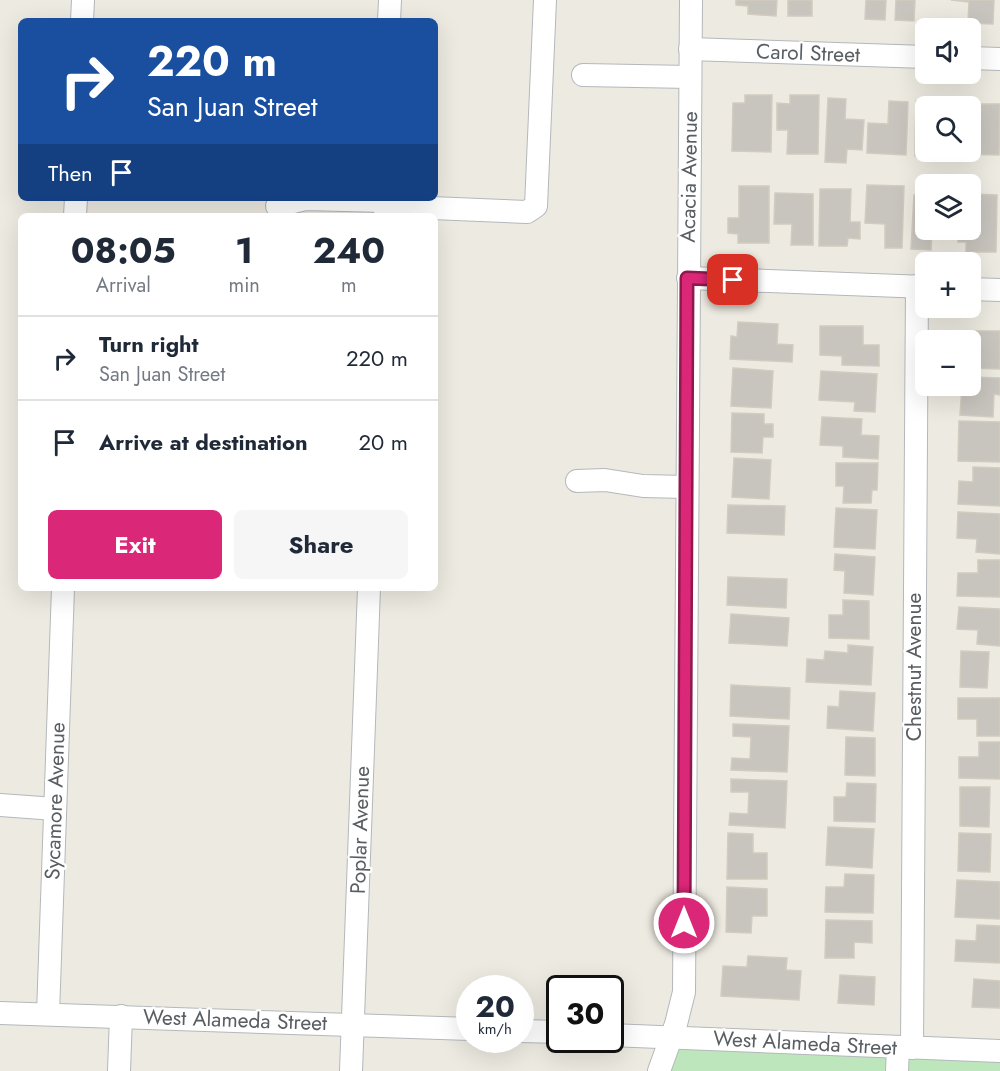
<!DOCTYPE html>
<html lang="en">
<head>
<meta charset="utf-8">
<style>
  :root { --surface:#fff; --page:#f6f6f7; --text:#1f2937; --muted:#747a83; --line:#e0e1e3; --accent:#db2777 }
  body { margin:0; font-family:Jost,sans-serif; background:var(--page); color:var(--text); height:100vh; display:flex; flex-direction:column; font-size:22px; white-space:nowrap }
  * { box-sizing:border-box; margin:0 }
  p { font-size:20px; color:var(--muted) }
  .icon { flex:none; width:33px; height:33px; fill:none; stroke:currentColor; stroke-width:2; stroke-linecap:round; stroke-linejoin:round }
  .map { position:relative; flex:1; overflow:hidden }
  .side { position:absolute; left:18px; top:213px; width:420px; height:378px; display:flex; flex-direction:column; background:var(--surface); border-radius:9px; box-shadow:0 6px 24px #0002 }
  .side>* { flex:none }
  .guide { position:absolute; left:18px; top:18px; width:420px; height:183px; border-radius:9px; box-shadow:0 6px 24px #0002; background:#1a4fa0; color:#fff; overflow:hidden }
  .controls { position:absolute; left:915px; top:18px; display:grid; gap:12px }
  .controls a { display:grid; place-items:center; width:66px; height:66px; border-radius:9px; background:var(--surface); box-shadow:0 6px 24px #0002; font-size:30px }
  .speed { position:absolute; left:456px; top:975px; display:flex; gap:12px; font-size:30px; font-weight:700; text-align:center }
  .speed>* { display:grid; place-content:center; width:78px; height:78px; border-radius:50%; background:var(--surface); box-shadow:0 6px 24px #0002; line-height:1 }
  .speed small { font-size:15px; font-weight:400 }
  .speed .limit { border:3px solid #111; border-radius:9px; background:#fff; color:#111 }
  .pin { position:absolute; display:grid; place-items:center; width:51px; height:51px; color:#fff; margin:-26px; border-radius:12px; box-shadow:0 3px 9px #0006 }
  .me { position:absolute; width:66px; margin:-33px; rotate:0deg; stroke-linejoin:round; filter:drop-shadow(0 0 4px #0008) }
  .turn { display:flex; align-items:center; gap:21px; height:126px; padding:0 30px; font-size:27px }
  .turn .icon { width:78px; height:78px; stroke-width:2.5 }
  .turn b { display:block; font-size:42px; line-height:51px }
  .then { display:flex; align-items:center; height:57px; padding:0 30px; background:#0003; gap:12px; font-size:22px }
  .eta { display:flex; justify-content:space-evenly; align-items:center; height:102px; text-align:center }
  .eta b { font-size:36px; font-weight:700; line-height:42px }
  .action { display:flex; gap:12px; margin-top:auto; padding:12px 30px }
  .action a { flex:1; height:69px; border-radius:9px; background:var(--accent); color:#fff; font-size:24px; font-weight:700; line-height:69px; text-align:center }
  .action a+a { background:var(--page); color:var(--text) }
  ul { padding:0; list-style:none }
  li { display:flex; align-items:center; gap:18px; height:84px; padding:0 30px; border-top:2px solid var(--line) }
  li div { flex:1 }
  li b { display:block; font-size:22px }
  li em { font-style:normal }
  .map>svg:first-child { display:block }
  .green { fill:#bee6bc }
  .building { fill:#c8c4be; stroke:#d2cbbf; stroke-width:1.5 }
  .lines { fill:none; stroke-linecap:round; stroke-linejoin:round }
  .minor-casing { stroke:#b4b8bc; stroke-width:24 }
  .minor { stroke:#fff; stroke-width:22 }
  .route-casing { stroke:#8e194d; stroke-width:15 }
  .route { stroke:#db2777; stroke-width:10 }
  .labels { text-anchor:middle; stroke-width:4.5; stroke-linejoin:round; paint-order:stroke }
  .street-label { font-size:21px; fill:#595e63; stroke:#fff }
</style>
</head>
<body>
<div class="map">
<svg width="1000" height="1071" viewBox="0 0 1000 1071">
  <rect width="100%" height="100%" fill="#edeae1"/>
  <path class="green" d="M671,1037l329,14v20h-341z"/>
  <g class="building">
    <path d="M736,0h41l-1,16 -28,-2v-8l-12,-1z"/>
    <rect x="788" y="0" width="24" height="16"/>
    <path d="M866,0h20l-1,20 -20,-1z"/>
    <path d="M896,0h19l-1,21 -19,-1z"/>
    <path d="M951,0h43l-1,24 -25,-1 1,-21z"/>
    <path d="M745,95h27l-1,57 -39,-1 1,-48h12z"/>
    <path d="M790,95h29l-1,59h-31l1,-24h-11v-27l13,1z"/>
    <path d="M828,98l18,1 -1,20 19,1 -2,30 -15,-1 -1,14 -21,-1z"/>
    <path d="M889,101l19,1 -2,53 -39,-2 1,-30 20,1z"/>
    <path d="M916,101l23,1v4h-13v46h28v4h-39z"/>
    <path d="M980,104h20l-1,51 -40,-1v-2h11v-28h9z"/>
    <path d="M867,185l37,1 -2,62h-17v-24l-20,-1z"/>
    <path d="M739,186h30v57h-31v-9l-10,-1v-15h11z"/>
    <path d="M820,189h31l-1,33h10v17l-12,-1 -1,8h-28z"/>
    <path d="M775,193l38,1v51h-22l1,-21h-18z"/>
    <path d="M970,194l27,1 -1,57h-30v-10h-8v-12h12z"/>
    <path d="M914,195h12v35h6l-1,20 -20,-1z"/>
    <path d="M738,322l40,2 -1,20 16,1 -1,17 -62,-3 1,-23 6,1z"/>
    <path d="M820,326h43v19h16v21l-37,-1v-9l-22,-1z"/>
    <path d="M976,331h24v38l-30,-1v-23h6z"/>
    <path d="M733,368l40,3 -2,37 -40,-2z"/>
    <path d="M821,371l56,3 -2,38 -21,-1 1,-9 -36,-2z"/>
    <path d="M970,377l30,1v17l-6,-1 -1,23 -33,-2 2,-29h8z"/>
    <path d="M732,413l32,1v10h9v13h-10l-1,16 -31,-1z"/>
    <path d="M822,417l40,2 -1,16 18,1 -1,23 -35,-2v-11l-23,-1z"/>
    <path d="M959,421l41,1v40l-42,-1z"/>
    <path d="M734,458l37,2 -2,39 -37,-2z"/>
    <path d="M836,463h42l-1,27h-5l-1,13h-28l1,-17h-8z"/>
    <path d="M973,467l27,1v38l-42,-2 1,-23 14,1z"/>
    <path d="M728,505l57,1 -1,29 -57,-2z"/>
    <path d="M836,508l41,2 -2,39 -41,-2z"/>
    <path d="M958,512l42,2v40l-24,-2 1,-13 -20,-1z"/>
    <path d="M835,554l40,3 -2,38 -29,-2 1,-22 -11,-1z"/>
    <path d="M978,560h22v37l-43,-1 1,-23h20z"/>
    <path d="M728,577l59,2 -1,29 -59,-3z"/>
    <path d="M843,600l26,1v38l-40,-1v-23h14z"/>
    <path d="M959,607l41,2v37l-23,-2 1,-14 -21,-1z"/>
    <path d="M731,614l58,4 -2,28 -58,-3z"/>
    <path d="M848,645l25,2 -2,38 -65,-3 1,-23 17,1 1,-9 23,2z"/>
    <path d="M961,651l28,1 -2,36 -27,-1z"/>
    <path d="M731,685l59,3 -1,31 -59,-3z"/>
    <path d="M840,691l35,2 -2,38 -46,-3 1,-22 11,1z"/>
    <path d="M958,698h42v38h-23v-17h-19z"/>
    <path d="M733,724l56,2 -2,46 -56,-2 1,-12 18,1 1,-22 -18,-1z"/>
    <path d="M846,737l29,1v38l-30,-1z"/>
    <path d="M979,742h21v37l-41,-1v-21h20z"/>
    <path d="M731,779l56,2 -2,47 -56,-3 1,-12 18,1 1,-22h-18z"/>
    <path d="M847,783l29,1 -1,38 -41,-1v-24h12z"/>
    <path d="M960,787h30l-1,40 -29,-1z"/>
    <path d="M828,827l46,2 -2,39 -46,-3z"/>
    <path d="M728,833l25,1v19h14v26h-40z"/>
    <path d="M959,833l32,1 -1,38 -32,-1z"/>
    <path d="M845,874l29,1 -1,38 -48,-1 1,-25h18z"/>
    <path d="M957,880l43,2v37l-45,-2z"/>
    <path d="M727,887l40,2v27h-15l-1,17 -25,-1z"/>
    <path d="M826,920l46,1v22l-18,-1v16h-29z"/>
    <path d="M977,925l23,1v37l-45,-2 1,-21 20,1z"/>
    <path d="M748,956l39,2 -1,12 15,1 -2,29 -78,-4 2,-30 24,1z"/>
    <path d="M840,975l35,2 -1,28 -36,-2z"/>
    <path d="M974,979l26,2v27l-28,-1z"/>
  </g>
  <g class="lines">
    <defs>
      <g id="minor">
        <path d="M82,21l1,-21"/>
        <path d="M389,21l1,-21"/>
        <path d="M690,49l236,8"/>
        <path d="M970,58l30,1"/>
        <path d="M583,75l107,2"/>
        <path d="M277,206l28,-7 78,2"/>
        <path d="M383,206l144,6 9,-6 9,-206"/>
        <path d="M75,216l1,-18"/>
        <path d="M688,278l238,9"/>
        <path d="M970,289l30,1"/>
        <path d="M577,481l28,-1 38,6 43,1"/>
        <path d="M0,805l55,4"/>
        <path d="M0,1013l470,16"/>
        <path d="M48,1014l15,-426"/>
        <path d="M520,1031l40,1"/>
        <path d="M610,1035l390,16"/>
        <path d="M912,1048l5,-762"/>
        <path d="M119,1071l2,-55"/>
        <path d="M351,1071l18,-483"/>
        <path d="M659,1071l17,-47 8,-32 7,-992"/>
        <path d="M897,1071l1,-23"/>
      </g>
    </defs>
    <use href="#minor" class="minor-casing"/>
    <use href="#minor" class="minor"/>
  </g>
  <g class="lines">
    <defs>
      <path id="route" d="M684,923l3,-645 46,2"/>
    </defs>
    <use href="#route" class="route-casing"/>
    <use href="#route" class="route"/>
  </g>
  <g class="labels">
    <g class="street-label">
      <text transform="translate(808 53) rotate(2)" y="7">Carol Street</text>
      <text transform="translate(689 177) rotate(-89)" y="7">Acacia Avenue</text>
      <text transform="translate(914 667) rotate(-90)" y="7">Chestnut Avenue</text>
      <text transform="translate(55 801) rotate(-88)" y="7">Sycamore Avenue</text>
      <text transform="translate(360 830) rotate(-88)" y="7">Poplar Avenue</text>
      <text transform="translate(235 1020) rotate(2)" y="7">West Alameda Street</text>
      <text transform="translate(805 1043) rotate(3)" y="7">West Alameda Street</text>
    </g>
  </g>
</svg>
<div class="controls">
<a><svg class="icon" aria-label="sound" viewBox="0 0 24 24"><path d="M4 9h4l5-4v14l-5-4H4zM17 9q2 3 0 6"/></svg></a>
<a><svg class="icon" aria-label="search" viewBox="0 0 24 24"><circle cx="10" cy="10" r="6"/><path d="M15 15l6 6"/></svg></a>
<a><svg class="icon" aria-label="layers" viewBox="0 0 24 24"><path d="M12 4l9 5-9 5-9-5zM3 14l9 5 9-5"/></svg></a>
<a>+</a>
<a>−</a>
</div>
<div class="speed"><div>20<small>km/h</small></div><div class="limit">30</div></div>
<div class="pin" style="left:733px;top:280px;background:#d93025"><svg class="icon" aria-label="arrive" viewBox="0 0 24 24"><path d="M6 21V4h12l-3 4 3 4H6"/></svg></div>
<svg class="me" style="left:684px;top:923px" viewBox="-20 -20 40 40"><circle r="17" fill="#db2777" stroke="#fff" stroke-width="3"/><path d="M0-11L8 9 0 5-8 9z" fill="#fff"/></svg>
<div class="guide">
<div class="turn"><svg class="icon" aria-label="right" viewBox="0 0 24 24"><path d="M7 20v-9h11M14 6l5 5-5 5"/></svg><div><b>220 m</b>San Juan Street</div></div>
<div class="then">Then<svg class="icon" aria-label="arrive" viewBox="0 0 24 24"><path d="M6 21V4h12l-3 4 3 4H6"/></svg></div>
</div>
<section class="side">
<div class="eta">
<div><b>08:05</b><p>Arrival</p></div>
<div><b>1</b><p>min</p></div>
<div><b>240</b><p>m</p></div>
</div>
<ul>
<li><svg class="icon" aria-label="right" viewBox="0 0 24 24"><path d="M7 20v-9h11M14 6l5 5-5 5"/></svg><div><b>Turn right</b><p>San Juan Street</p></div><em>220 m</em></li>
<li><svg class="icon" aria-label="arrive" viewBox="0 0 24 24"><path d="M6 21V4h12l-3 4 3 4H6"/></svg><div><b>Arrive at destination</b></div><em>20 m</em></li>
</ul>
<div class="action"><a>Exit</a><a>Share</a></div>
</section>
</div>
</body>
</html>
